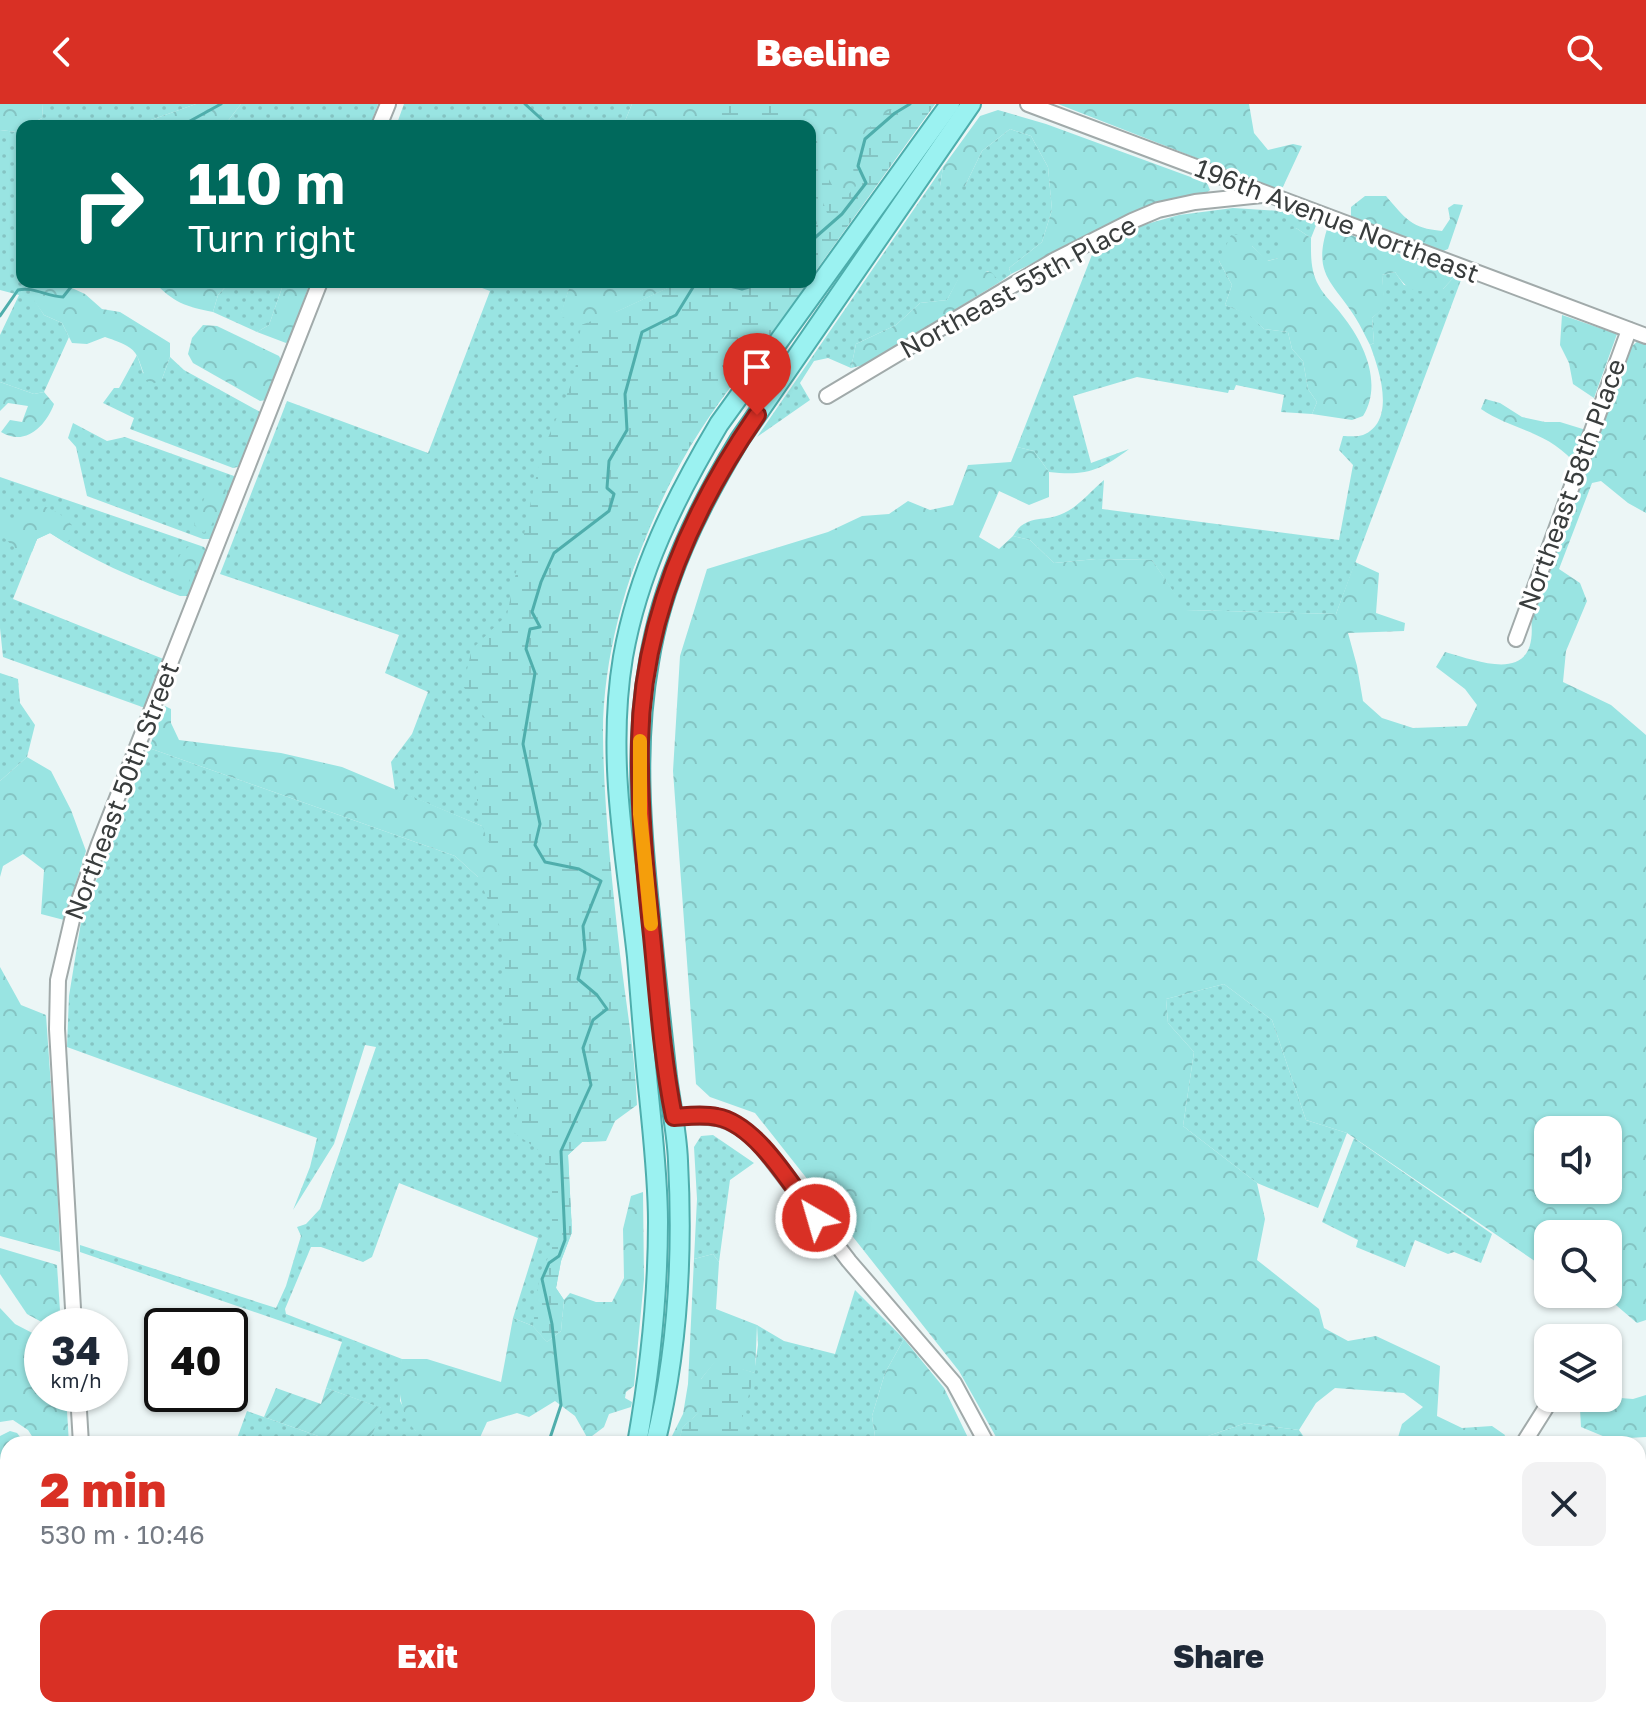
<!DOCTYPE html>
<html lang="en">
<head>
<meta charset="utf-8">
<style>
  :root { --surface:#fff; --page:#f2f2f3; --text:#1f2937; --muted:#747a83; --accent:#d93025 }
  body { margin:0; font-family:"Golos Text",sans-serif; background:var(--page); color:var(--text); height:100vh; display:flex; flex-direction:column; font-size:30px; white-space:nowrap }
  * { box-sizing:border-box; margin:0 }
  p { font-size:26px; color:var(--muted) }
  .icon { flex:none; width:44px; height:44px; fill:none; stroke:currentColor; stroke-width:2; stroke-linecap:round; stroke-linejoin:round }
  .map { position:relative; flex:1; overflow:hidden }
  .details { position:absolute; left:0px; top:1332px; width:1646px; height:282px; display:flex; flex-direction:column; background:var(--surface); border-radius:24px 24px 0 0; box-shadow:0 2px 6px #0004 }
  .details>* { flex:none }
  .guide { position:absolute; left:16px; top:16px; width:800px; height:168px; border-radius:16px; box-shadow:0 2px 6px #0004; background:#00695c; color:#fff; overflow:hidden }
  .fabs { position:absolute; left:1534px; top:1012px; display:grid; gap:16px }
  .fabs a { display:grid; place-items:center; width:88px; height:88px; border-radius:16px; background:var(--surface); box-shadow:0 2px 6px #0004; font-size:40px }
  .speed { position:absolute; left:24px; top:1204px; display:flex; gap:16px; font-size:40px; font-weight:700; text-align:center }
  .speed>* { display:grid; place-content:center; width:104px; height:104px; border-radius:50%; background:var(--surface); box-shadow:0 2px 6px #0004; line-height:1 }
  .speed small { font-size:20px; font-weight:400 }
  .speed .limit { border:4px solid #111; border-radius:12px; background:#fff; color:#111 }
  .pin { position:absolute; display:grid; place-items:center; width:68px; height:68px; color:#fff; margin:-82px -34px; border-radius:50% 50% 50% 0; rotate:-45deg; box-shadow:0 0 8px #0007 }
  .pin .icon { rotate:45deg }
  .me { position:absolute; width:88px; margin:-44px; rotate:322deg; stroke-linejoin:round; filter:drop-shadow(0 0 6px #0008) }
  .turn { display:flex; align-items:center; gap:28px; height:168px; padding:0 40px; font-size:36px }
  .turn .icon { width:104px; height:104px; stroke-width:2.5 }
  .turn b { display:block; font-size:56px; line-height:68px }
  .round { display:grid; place-items:center; flex:none; width:84px; height:84px; border-radius:16px; background:var(--page) }
  .head { display:flex; align-items:center; justify-content:space-between; height:136px; padding:0 40px }
  h1 { font-size:48px; font-weight:800; line-height:60px; color:var(--accent) }
  .cta { display:flex; gap:16px; margin-top:auto; padding:16px 40px }
  .cta a { flex:1; height:92px; border-radius:16px; background:var(--accent); color:#fff; font-size:32px; font-weight:800; line-height:92px; text-align:center }
  .cta a+a { background:var(--page); color:var(--text) }
  header { display:flex; justify-content:space-between; align-items:center; height:104px; padding:0 40px; background:var(--accent); color:#fff; font-size:36px; font-weight:800 }
  .map>svg:first-child { display:block }
  .grass { fill:url(#grass-dots) }
  .forest { fill:url(#forest-crowns); fill-rule:evenodd }
  .wetland { fill:url(#wetland-marsh) }
  .garden { fill:url(#garden-furrows) }
  .lines { fill:none; stroke-linecap:round; stroke-linejoin:round }
  .stream { stroke:#4faeac; stroke-width:3 }
  .minor-casing { stroke:#a1aaaa; stroke-width:18 }
  .major-casing { stroke:#4dadac; stroke-width:22 }
  .minor { stroke:#fff; stroke-width:14 }
  .major { stroke:#9bf2f1; stroke-width:18 }
  .route-casing { stroke:#8d1f18; stroke-width:20 }
  .route { stroke:#d93025; stroke-width:14 }
  .slow { stroke:#f59e0b; stroke-width:14 }
  .labels { text-anchor:middle; stroke-width:6; stroke-linejoin:round; paint-order:stroke }
  .street-label { font-size:26px; fill:#393d3d; stroke:#fff }
</style>
</head>
<body>
<header><svg class="icon" aria-label="back" viewBox="0 0 24 24"><path d="M15 5l-7 7 7 7"/></svg>Beeline<svg class="icon" aria-label="search" viewBox="0 0 24 24"><circle cx="10" cy="10" r="6"/><path d="M15 15l6 6"/></svg></header>
<div class="map">
<svg width="1646" height="1613" viewBox="0 0 1646 1613">
  <defs>
    <pattern id="grass-dots" width="8" height="8" patternUnits="userSpaceOnUse" patternTransform="scale(2)"><rect width="8" height="8" fill="#99e4e2"/><path d="M2 2h.1M6 6h.1" fill="none" stroke="#85c4c3" stroke-width="1.8" stroke-linecap="round"/></pattern>
    <pattern id="forest-crowns" width="20" height="18" patternUnits="userSpaceOnUse" patternTransform="scale(2)"><rect width="20" height="18" fill="#99e4e2"/><path d="M2 6a3 3 0 1 1 6 0M12 15a3 3 0 1 1 6 0" fill="none" stroke="#85c4c3"/></pattern>
    <pattern id="wetland-marsh" width="20" height="14" patternUnits="userSpaceOnUse" patternTransform="scale(2)"><rect width="20" height="14" fill="#99e4e2"/><path d="M1 5h8M5 5V1M11 12h8M15 12V8" fill="none" stroke="#85c4c3"/></pattern>
    <pattern id="garden-furrows" width="10" height="10" patternUnits="userSpaceOnUse" patternTransform="scale(2)"><rect width="10" height="10" fill="#99e4e2"/><path d="M-1 1l2-2M0 10L10 0M9 11l2-2" fill="none" stroke="#85c4c3"/></pattern>
  </defs>
  <rect width="100%" height="100%" fill="#ecf6f6"/>
  <g class="grass">
    <path d="M43,0h153l-62,22h-107l15,-8z"/>
    <path d="M241,0h137l-8,22h-146z"/>
    <path d="M404,0h228l-9,22h-227z"/>
    <path d="M22,25v153h19l-7,17 10,16 18,8 7,14 -25,55 -10,2 -34,-12v-47l19,-40 -19,-5v-160l17,2z"/>
    <path d="M1010,25l21,7 17,31 4,43 -10,32 -33,26 2,6 -11,8 -12,-11 -30,9 -11,20 -27,3 -24,22 -40,19 -5,24 -23,-10 -14,3 -14,22 10,17 -53,37 186,-270 -3,19h25l17,-35z"/>
    <path d="M1233,104l48,3 36,12 -6,15 -15,-10 -18,30 -11,3 -15,-15 -33,15 13,24 -7,20 24,9 15,15 24,3 4,17 11,12 5,28 9,13 -5,12 -31,-2 3,-17 -48,-10 -2,5h-5l-1,3 -91,-16 -64,19 18,67 38,-14c-29,22 -44,27 -80,23l-15,-21 -17,-4 78,-200 48,-22 36,-10z"/>
    <path d="M1395,168l9,13 39,4 12,-13 6,4 -125,334 -151,-4 -33,-50 -56,-1 -42,4 -24,-23 -17,-4c13,-23 31,-13 51,-23 14,-6 28,-23 40,-33l-2,29 237,31 14,-75 -14,-15 4,-14c5,0 15,1 20,-1 34,-14 16,-66 7,-90l4,-2 -2,-25 12,-11 -2,-32z"/>
    <path d="M230,178h54l-15,43 -12,7 -44,-20 5,-17z"/>
    <path d="M466,178h105l-10,33 55,-3 65,-30h127c-40,61 -91,115 -126,179 -34,60 -54,127 -82,190l6,490 -24,1 -14,13 4,77 -11,29 -5,27 8,12 -17,42 -14,-16 -20,-8 25,-80 -139,-55 -27,74 -9,5 -42,-15h-10l-26,62 1,5 116,45 -2,42 15,29 33,14h-79l12,-36 -55,-20 16,-46 -262,-90v-7l196,63 10,-22 15,-50 -4,-9 9,-3 14,-15 56,-162 -11,-2 -31,99 -41,66 17,-43 7,-29 -250,-91 2,-51 13,-80 67,-168 306,108 23,21 4,-51 -87,-36 -4,-28 21,-28 16,-42 -43,-19 14,-38 -179,-61 67,-173 141,52 62,-162z"/>
    <path d="M137,251l6,18 19,6 8,-22 14,13 78,43 -20,53 -9,2 -103,-39 4,-11 -31,-15 11,-15h5z"/>
    <path d="M73,319l34,18 18,-4 109,39 2,5 -24,58h-9l-116,-43 -11,-49 -8,-9z"/>
    <path d="M0,373l204,70 4,7 -19,42h-9c-46,-18 -89,-36 -130,-63l-13,6 -24,60 153,61 -21,48 -142,-51 -3,-29z"/>
    <path d="M0,569l18,6 2,24 15,22 -8,32 -27,24z"/>
    <path d="M1224,880l48,36 34,100 41,13 -29,75 -61,-25 -74,-57 11,-74 -26,-29 -2,-24z"/>
    <path d="M713,1031l41,28 -24,17 -11,82 -6,-8 -19,5 3,-60 -3,-52 7,-11z"/>
    <path d="M1354,1034l138,96 -11,29 -27,-11 -6,2 -33,-14 -10,27 -49,-20 2,-7 -36,-18z"/>
    <path d="M855,1186l49,49 -19,34 -13,43 4,28h-198l5,-17 18,-16 29,-46 24,8 4,-28 -1,-20 27,16 51,13z"/>
    <path d="M247,1307l94,33h-106z"/>
    <path d="M1246,1319l53,7 10,14h-108l4,-7z"/>
  </g>
  <g class="forest">
    <path d="M0,0h43l-1,14 -15,8h-5l-5,6 -17,-2z"/>
    <path d="M196,0h45l-17,22h-90z"/>
    <path d="M632,0h303l-44,60 -81,82v-120h-187z"/>
    <path d="M1058,0h191l5,29 14,17 25,-6 9,2 -21,45z"/>
    <path d="M998,6l48,14 161,59 3,7 -6,5 -69,18 -124,61 -2,-6 33,-26 10,-32 -4,-43 -17,-31 -21,-7 -28,22 -17,35h-25l3,-19 37,-51z"/>
    <path d="M1365,92h21c20,23 25,32 56,35l8,-12 -2,-11 6,-4 9,1 -15,44 -7,3 -90,-35v-10z"/>
    <path d="M1328,122l127,50 -12,13c-24,4 -34,5 -48,-17l-13,3 3,32 -13,11 2,25 -4,2c-5,-9 -9,-19 -15,-28 -23,-36 -43,-43 -27,-91z"/>
    <path d="M1296,124l15,10c0,16 -1,33 8,48 5,10 16,19 23,29 22,27 41,69 21,101l-11,4 -40,-6 5,-12 -9,-13 -5,-28 -11,-12 -4,-17 -24,-3 -15,-14 -24,-10 7,-20 -13,-24 12,-26 14,-1 7,12 16,15 10,-3 2,-26z"/>
    <path d="M973,166l18,2 9,10 -136,83 -13,3 5,-24 40,-19 24,-22 27,-3 11,-21z"/>
    <path d="M154,178h76l-12,13 -5,17c-27,-5 -40,-10 -59,-30z"/>
    <path d="M284,178h26l-20,58 -4,3 -29,-11 12,-7z"/>
    <path d="M571,178h110l-65,30 -35,13 -21,-9z"/>
    <path d="M61,179l24,11 17,15 18,3 50,31v14l-8,22 -13,7c-15,-33 -5,-36 -44,-49l-18,7 -15,-1 -10,-20 -18,-8 -11,-16 7,-15z"/>
    <path d="M1562,211l55,19 -23,64 -21,-14 -4,-21 -9,-18z"/>
    <path d="M203,221l14,1 62,30 2,4 -15,40 -6,1 -67,-38 -5,-9 4,-16z"/>
    <path d="M1638,237l8,2v170l-18,-10 -27,-22 -9,2 -33,86 21,14 7,18 -21,50 -3,31 48,23 35,30v585l-9,3 -34,-29h5v-60h-60v36l-201,-137 -41,-13 -34,-100 -48,-36 -58,15 2,24 26,29 -11,74 74,57 8,36 -8,41 62,49 5,19 24,13 28,-5 64,30 -3,50 25,12 30,-2 13,9 -3,9h-106l6,-20 21,-17 -19,-14 -69,-5 -19,15 -17,27 -53,-7 -41,14 -4,7h-201l-41,-73 -204,-258 -45,-16 -14,-13 -23,-313 7,-115 27,-87 121,-37 34,-16 27,-2 19,-13 22,9 23,-5 15,-40 43,-3 6,-15 17,4 15,21v25l-20,8 -30,-14 -20,46 20,12 14,-13 17,4 24,23 42,-4 56,1 34,50 150,4 19,-52 24,11 -3,40 29,10 -1,8 -56,2 9,33 6,35 19,17 31,10 54,-2 10,-21 -12,-16 -29,-22 9,-15c39,11 94,33 86,-34l101,-272zM1548,1026h60v60h-60z"/>
    <path d="M0,278l34,12 10,-2 10,12c-8,22 -29,43 -53,28l9,-12 12,2 6,-16 -20,-3 -8,8z"/>
    <path d="M1485,295l15,4 22,14 23,5h15l26,8 -13,31c-28,-31 -59,-30 -92,-52z"/>
    <path d="M217,382l7,1 3,5 -16,34 -7,7 -10,-8 13,-34z"/>
    <path d="M44,402l16,8 12,11v13l-6,5 -16,-10 -13,6 -5,13 -16,-3 -16,-15v-18l15,3z"/>
    <path d="M189,442l9,1 3,4 -13,33 -10,-1 -5,-10 7,-18z"/>
    <path d="M165,602l6,3v14l8,17 102,13 61,14 140,59 22,44 -9,10 -17,-3 -23,-21 -306,-108z"/>
    <path d="M27,653l24,14 20,39 15,41 -22,69 -23,-6 3,-44 -21,-16 -20,12 -3,11v-96z"/>
    <path d="M0,863l21,38 25,10 11,157 3,80 -60,-16z"/>
    <path d="M643,1088l1,87 -10,107 -8,6 -1,6 7,4 -1,5 -22,7 -5,13 -16,12 -13,-23 -20,-15 -26,16 -12,-4 -30,9 -10,22c-19,0 -46,-1 -61,-13 -17,-15 -20,-53 -14,-72h25l74,23 12,-64 20,8 14,16 14,-11 3,-31 6,-7 26,9h16l12,-24 -1,-49 8,-33z"/>
    <path d="M0,1144l57,17 4,61h-12l-22,-12 -27,-40z"/>
    <path d="M713,1150l6,8 -3,47 41,16 -2,48 -40,-11 -14,17v32l-18,16 -5,17h-10l15,-30 5,-30 6,-125z"/>
    <path d="M0,1204l15,16 27,14v56h24l3,50h-32l-9,-14 -15,-10 -13,2z"/>
    <path d="M904,1235l40,49 27,56h-41l-18,-6 -7,6h-29l-4,-28 13,-43z"/>
    <path d="M1646,1291v42l-36,2 -29,-12 -1,-18 28,-12 25,2z"/>
    <path d="M10,1327l7,2 9,11h-18v266h60l-2,7h-66v-281z"/>
    <path d="M1638,1432l8,1v172l-8,8h-105v-7h105z"/>
    <path d="M89,1606h118l-3,7h-117z"/>
    <path d="M945,1606h140l-4,7h-134z"/>
  </g>
  <g class="wetland">
    <path d="M699,0h86l4,11 15,11h-97z"/>
    <path d="M900,0h35l-125,175v-47l17,-19 -5,-14 -12,-1v-67l6,4c3,22 9,41 22,59l10,1 8,-9c-11,-41 12,-62 44,-82z"/>
    <path d="M681,178h127c-40,60 -91,114 -126,178 -45,80 -80,184 -79,277 1,72 9,145 17,217 6,50 15,100 17,151l-22,16 -9,20 -24,1 -14,13 4,77 -11,29 -5,27 8,12 -3,31 -14,11 -14,-16 7,-54 12,-21v-70l-12,-30 -27,-19 5,-21 -16,-66 4,-66 -4,-47 -24,-55 17,3 8,-10c-7,-15 -17,-30 -21,-46 -11,-35 -5,-70 3,-106l-22,-32 9,-37 35,-34 34,-161 33,-76 7,-53 35,-13z"/>
    <path d="M715,1257l40,12 -13,46 5,25h-69l5,-17 18,-16v-32z"/>
    <path d="M207,1606h313l6,7h-322z"/>
    <path d="M580,1606h284v7h-287z"/>
  </g>
  <path class="garden" d="M276,1284l45,16 5,-16 56,20 -13,36h-28l-77,-27z"/>
  <g class="lines">
    <g class="stream">
      <path d="M525,0l24,22"/>
      <path d="M181,22l40,-22"/>
      <path d="M810,138l32,-28 24,-31 -8,-17 7,-27 30,-26 15,-9"/>
      <path d="M0,212l18,-26c15,-4 29,7 45,7l12,-15"/>
      <path d="M548,1340l13,-39 -9,-81 -10,-45 7,-16 10,-7 6,-16 -4,-89 30,-66 -8,-37 10,-28 14,-11 -10,-14 -19,-16 7,-29 -2,-24 18,-45 -22,-12 -34,-7 -10,-17 5,-21 -17,-80 12,-71 -9,-24 4,-20 10,-2 -8,-15 9,-30 13,-29 55,-42 5,-17 -7,-6 2,-27 18,-31 -2,-36 17,-62 34,-17 19,-31h26l21,5 24,-7"/>
      <path d="M482,1606l1,7"/>
    </g>
    <defs>
      <g id="minor">
        <path d="M1028,0l618,232"/>
        <path d="M379,22l9,-22"/>
        <path d="M827,292l228,-136 77,-39 26,-11 37,-8 67,-7"/>
        <path d="M1516,535l113,-309"/>
        <path d="M674,1013c39,-2 54,-2 84,25l91,119 105,122 33,61"/>
        <path d="M74,1222l-17,-297 1,-49 14,-60 27,-76 221,-562"/>
        <path d="M1548,1271l-2,7 2,8"/>
        <path d="M78,1290l3,50"/>
        <path d="M1523,1340l29,-46"/>
        <path d="M1638,1414l8,1"/>
        <path d="M1126,1606l2,7"/>
        <path d="M77,1613l2,-7"/>
      </g>
      <g id="major">
        <path d="M637,1340c13,-74 21,-147 21,-222 0,-42 -5,-85 -9,-126 -5,-46 -8,-93 -12,-139 -11,-102 -31,-197 -14,-300 15,-85 52,-159 96,-233l231,-320"/>
        <path d="M655,1340c23,-92 28,-188 23,-283 -1,-28 -7,-55 -11,-84 -6,-54 -12,-108 -17,-162 -9,-85 -16,-169 -1,-253 13,-81 49,-154 91,-223l231,-335"/>
        <path d="M545,1613l3,-7"/>
        <path d="M564,1613l3,-7"/>
      </g>
    </defs>
    <use href="#minor" class="minor-casing"/>
    <use href="#major" class="major-casing"/>
    <use href="#minor" class="minor"/>
    <use href="#major" class="major"/>
  </g>
  <g class="lines">
    <defs>
      <path id="route" d="M757,311c-67,97 -115,208 -117,327 -1,65 5,129 12,194 6,60 10,121 22,181 14,-1 29,-3 43,0 40,7 76,71 99,101"/>
    </defs>
    <use href="#route" class="route-casing"/>
    <use href="#route" class="route"/>
    <path class="slow" d="M640,637v73l11,110"/>
  </g>
  <g class="labels">
    <g class="street-label">
      <text transform="translate(1337 117) rotate(21)" y="9">196th Avenue Northeast</text>
      <text transform="translate(1018 183) rotate(-29)" y="9">Northeast 55th Place</text>
      <text transform="translate(1572 381) rotate(-70)" y="9">Northeast 58th Place</text>
      <text transform="translate(122 687) rotate(-69)" y="9">Northeast 50th Street</text>
    </g>
  </g>
</svg>
<div class="fabs">
<a><svg class="icon" aria-label="sound" viewBox="0 0 24 24"><path d="M4 9h4l5-4v14l-5-4H4zM17 9q2 3 0 6"/></svg></a>
<a><svg class="icon" aria-label="search" viewBox="0 0 24 24"><circle cx="10" cy="10" r="6"/><path d="M15 15l6 6"/></svg></a>
<a><svg class="icon" aria-label="layers" viewBox="0 0 24 24"><path d="M12 4l9 5-9 5-9-5zM3 14l9 5 9-5"/></svg></a>
</div>
<div class="speed"><div>34<small>km/h</small></div><div class="limit">40</div></div>
<div class="pin" style="left:757px;top:311px;background:#d93025"><svg class="icon" aria-label="arrive" viewBox="0 0 24 24"><path d="M6 21V4h12l-3 4 3 4H6"/></svg></div>
<svg class="me" style="left:816px;top:1114px" viewBox="-20 -20 40 40"><circle r="17" fill="#d93025" stroke="#fff" stroke-width="3"/><path d="M0-11L8 9 0 5-8 9z" fill="#fff"/></svg>
<div class="guide">
<div class="turn"><svg class="icon" aria-label="right" viewBox="0 0 24 24"><path d="M7 20v-9h11M14 6l5 5-5 5"/></svg><div><b>110 m</b>Turn right</div></div>
</div>
<section class="details">
<div class="head"><div><h1>2 min</h1><p>530 m · 10:46</p></div><a class="round"><svg class="icon" aria-label="close" viewBox="0 0 24 24"><path d="M6 6l12 12M18 6L6 18"/></svg></a></div>
<div class="cta"><a>Exit</a><a>Share</a></div>
</section>
</div>
</body>
</html>
